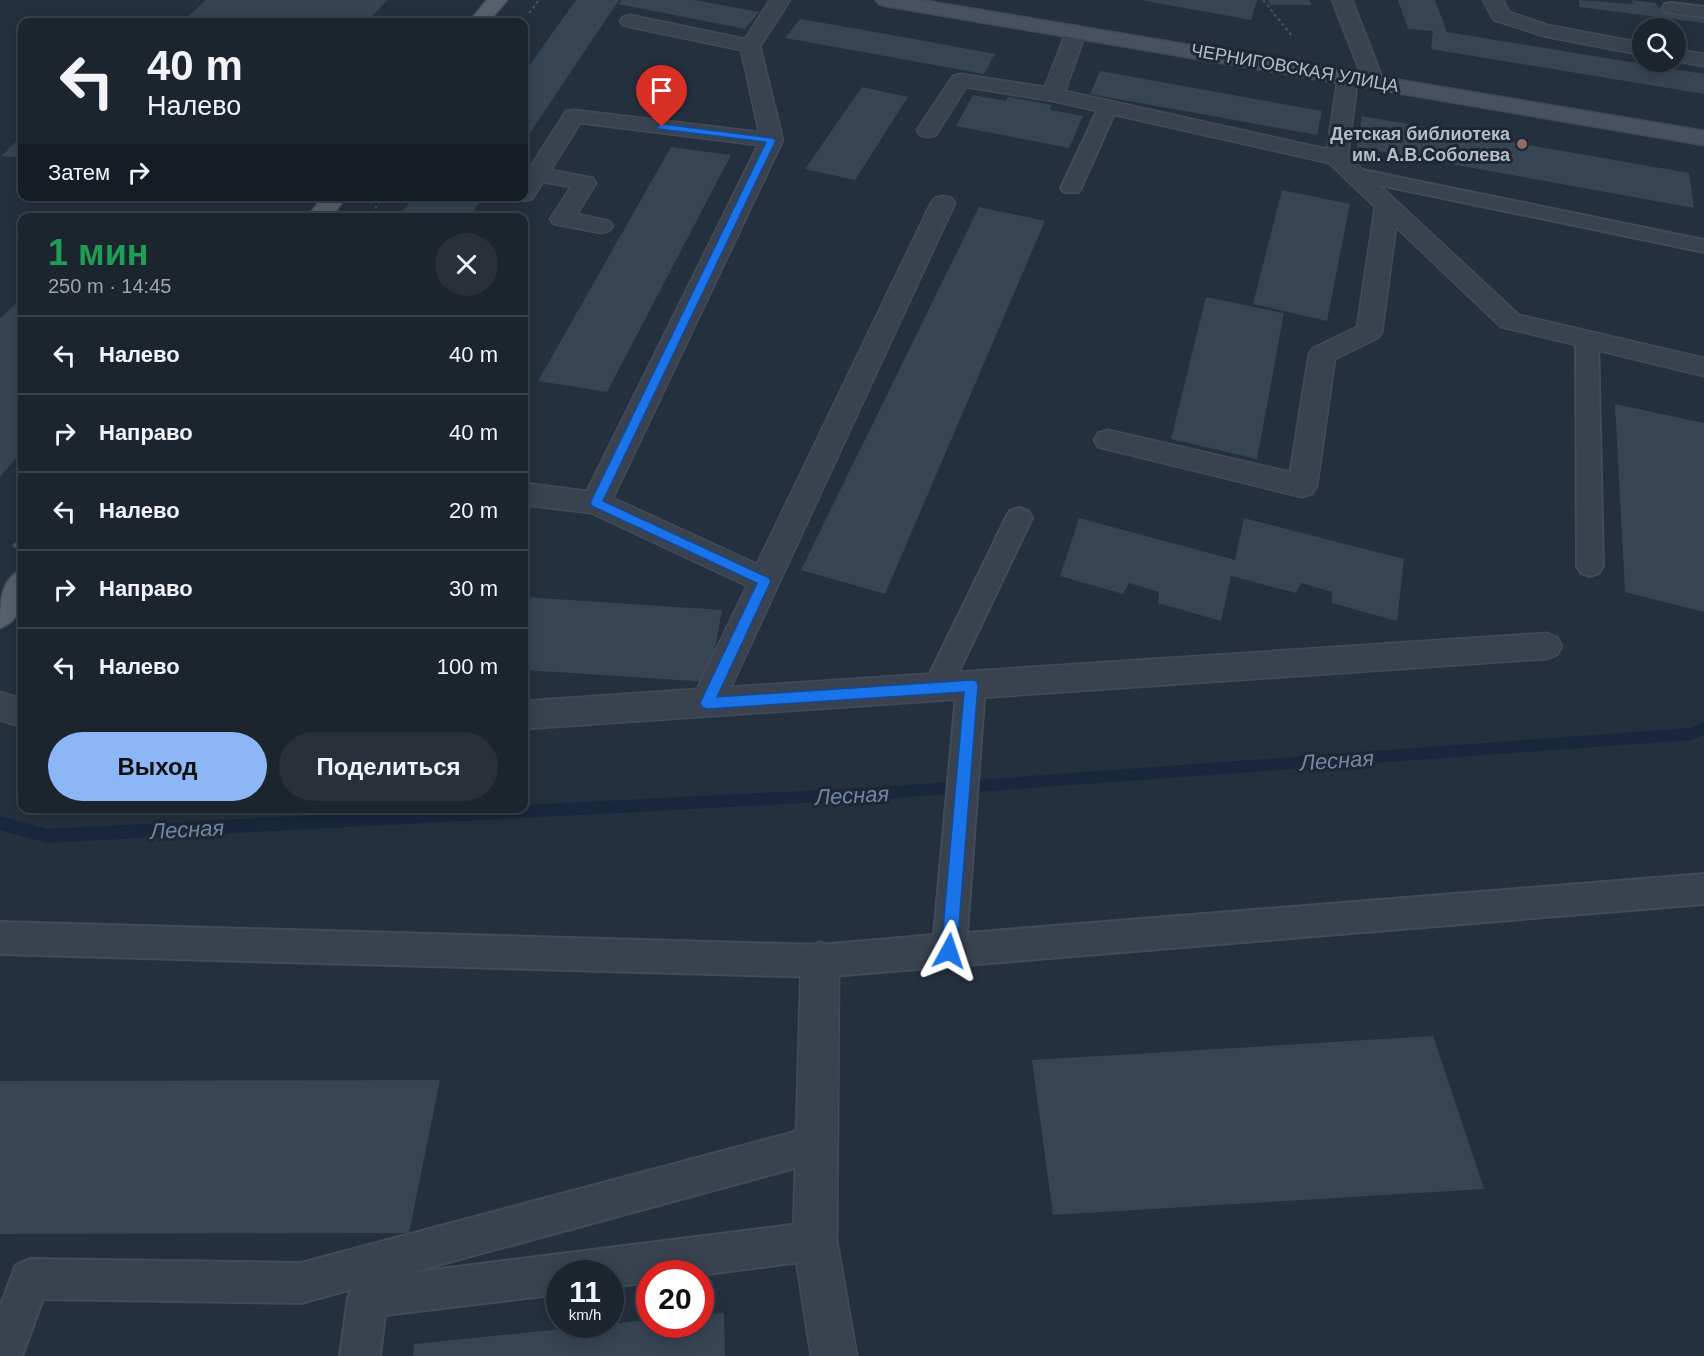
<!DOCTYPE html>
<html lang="ru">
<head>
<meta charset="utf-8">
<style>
  :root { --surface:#1c242e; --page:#29303a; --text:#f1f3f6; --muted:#a0a4aa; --line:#3a414a; --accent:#8cb6f6 }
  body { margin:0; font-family:Helvetica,sans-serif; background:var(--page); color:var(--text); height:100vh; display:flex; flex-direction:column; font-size:22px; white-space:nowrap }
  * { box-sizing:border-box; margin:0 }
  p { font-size:20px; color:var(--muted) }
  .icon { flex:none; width:33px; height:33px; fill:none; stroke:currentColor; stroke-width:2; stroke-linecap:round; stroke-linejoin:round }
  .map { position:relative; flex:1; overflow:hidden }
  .side { position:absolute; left:18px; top:213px; width:510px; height:600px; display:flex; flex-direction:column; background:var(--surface); border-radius:12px; box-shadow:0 3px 15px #0003,0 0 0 2px var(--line) }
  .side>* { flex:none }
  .guide { position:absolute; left:18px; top:18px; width:510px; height:183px; border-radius:12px; box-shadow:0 3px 15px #0003,0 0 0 2px var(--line); background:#1c242e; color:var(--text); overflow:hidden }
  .buttons { position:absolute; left:1632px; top:18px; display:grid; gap:12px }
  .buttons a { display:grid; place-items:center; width:54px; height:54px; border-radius:50%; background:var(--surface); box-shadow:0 3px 15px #0003,0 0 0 2px var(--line); font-size:30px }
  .speed { position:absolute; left:546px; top:1260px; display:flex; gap:12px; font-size:30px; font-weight:700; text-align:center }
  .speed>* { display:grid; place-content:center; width:78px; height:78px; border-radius:50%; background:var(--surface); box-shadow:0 3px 15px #0003,0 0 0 2px var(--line); line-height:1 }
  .speed small { font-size:15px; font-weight:400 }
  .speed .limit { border:9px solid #d22; background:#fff; color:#111 }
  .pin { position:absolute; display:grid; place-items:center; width:51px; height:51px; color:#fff; margin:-62px -26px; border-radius:50% 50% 50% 0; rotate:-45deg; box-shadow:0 0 6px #0007 }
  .pin .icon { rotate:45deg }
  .me { position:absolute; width:66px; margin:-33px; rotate:5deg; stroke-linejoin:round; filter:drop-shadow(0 0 4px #0008) }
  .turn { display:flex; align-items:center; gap:21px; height:126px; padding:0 30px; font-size:27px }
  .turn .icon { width:78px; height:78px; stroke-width:2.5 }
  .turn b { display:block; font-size:42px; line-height:51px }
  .then { display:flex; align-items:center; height:57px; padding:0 30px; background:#0003; gap:12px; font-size:22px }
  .round { display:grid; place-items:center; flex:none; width:63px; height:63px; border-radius:32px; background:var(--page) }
  .head { display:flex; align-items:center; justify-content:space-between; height:102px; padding:0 30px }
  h1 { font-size:36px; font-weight:800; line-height:45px; color:#1e9e55 }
  .action { display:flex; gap:12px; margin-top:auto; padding:12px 30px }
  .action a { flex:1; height:69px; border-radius:36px; background:var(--accent); color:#111; font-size:24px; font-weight:800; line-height:69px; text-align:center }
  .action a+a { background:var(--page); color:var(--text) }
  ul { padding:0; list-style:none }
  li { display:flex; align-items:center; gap:18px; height:78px; padding:0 30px; border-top:2px solid var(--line) }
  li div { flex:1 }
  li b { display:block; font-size:22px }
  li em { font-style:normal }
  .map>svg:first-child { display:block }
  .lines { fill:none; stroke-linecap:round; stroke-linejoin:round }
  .stream { fill:#18273c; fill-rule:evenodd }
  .building { fill:#374454 }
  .lane-casing { stroke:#424b57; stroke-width:4 }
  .street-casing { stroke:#424b57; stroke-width:3 }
  .secondary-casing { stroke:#424b57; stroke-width:3 }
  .primary-casing { stroke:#424b57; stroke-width:3 }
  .path-far1 { stroke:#405557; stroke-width:2; stroke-dasharray:3 3; stroke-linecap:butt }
  .path { stroke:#405557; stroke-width:4; stroke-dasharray:4.5 4.5; stroke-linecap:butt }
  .lane { fill:#39424e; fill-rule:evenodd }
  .street { fill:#39424e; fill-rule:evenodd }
  .secondary { fill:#475161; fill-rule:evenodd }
  .primary { fill:#57616e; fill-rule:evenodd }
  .route { fill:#1a73e8; stroke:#114b97; stroke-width:1.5 }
  .education-dot { fill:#8d6e63; stroke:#1e2733; stroke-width:2 }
  .labels { text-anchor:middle; stroke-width:6; stroke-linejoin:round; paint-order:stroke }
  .far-street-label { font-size:18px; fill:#b5bdc9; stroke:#1e2733 }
  .far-poi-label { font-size:18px; font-weight:bold; fill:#b5bdc9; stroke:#1e2733; text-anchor:end }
  .water-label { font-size:22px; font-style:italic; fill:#6e87a7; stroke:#1e2733 }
</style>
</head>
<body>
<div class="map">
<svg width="1704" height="1356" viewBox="0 0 1704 1356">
  <rect width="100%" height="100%" fill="#25303e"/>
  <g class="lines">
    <path class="stream" d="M1704,722v13l-13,5 -811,59 -833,44 -47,-13v-14l47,13 404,-21h73v-3l356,-18 810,-59z"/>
  </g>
  <g class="building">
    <path d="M206,0h181l-20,22h-185z"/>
    <path d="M576,0h43l-95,142v-69z"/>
    <path d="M622,0h73l64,12 -14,17 -127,-25z"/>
    <path d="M1140,0h117l-6,20z"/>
    <path d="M1268,0h41l3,5h-42z"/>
    <path d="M1398,0h37l12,32 257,42v20l-273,-45 2,-18 -25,-2z"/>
    <path d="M1579,0l54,4 -1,-4 24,3 1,4 47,7v9l-125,-16z"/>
    <path d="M800,19l87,15 108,20 -11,20 -199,-36z"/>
    <path d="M1100,71l222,40 -5,24 -227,-41z"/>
    <path d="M862,87l46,10 -53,83 -50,-11z"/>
    <path d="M973,95l33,6 2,-4 44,8 -2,5 33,6 -14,32 -113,-22z"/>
    <path d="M1362,116l327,57 5,35 -337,-61z"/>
    <path d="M22,136v22l-21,-2z"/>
    <path d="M671,147l60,8 -124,237 -69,-11z"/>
    <path d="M1282,190l68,14 -23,117 -74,-17z"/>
    <path d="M414,196h56l12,2 -13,20h-71z"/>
    <path d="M979,207l66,14 -160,373 -84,-24z"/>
    <path d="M22,297v154l-22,26v-158z"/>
    <path d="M1206,297l78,16 -27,146 -86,-20z"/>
    <path d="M1615,404l89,19v189l-79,-20z"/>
    <path d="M1079,518l156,42 9,-42 160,41 -7,62 -65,-18v-11l-31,-9 -5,10 -65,-17 -10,45 -63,-18 1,-11 -30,-9 -6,11 -63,-18z"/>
    <path d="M524,597l198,13 -13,72 -185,-12z"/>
    <path d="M1433,1036l51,153 -431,26 -21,-155z"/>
    <path d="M440,1080l-31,153 -409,1v-153z"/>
    <path d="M724,1313l1,43h-312l1,-12 236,-24v4h50v-9z"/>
  </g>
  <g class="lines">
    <defs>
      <g id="lane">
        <path d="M1671,3l33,4v10l-39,-5 -2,-4 2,-4z"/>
        <path d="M1108,101l7,2 2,4 -36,81 -3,4h-14l-3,-4 38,-81 2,-4z"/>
        <path d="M1353,168l351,72v12l-358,-74 -3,-4 3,-4z"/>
        <path d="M1587,332l8,2 3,5 5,227 -4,7 -9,3 -9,-3 -4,-7 -1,-227 3,-5z"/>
        <path d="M1019,508l9,3 4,7 -81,170 -4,9 -10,3 -10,-3 -4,-9 83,-170 4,-7z"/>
        <path d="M971,673l10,3 4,9 -18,248 737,-59v30l-884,73 -820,-23v-32l820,23 114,-10 23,-250 4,-9z"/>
        <path d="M817,1126l13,5 5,13 -5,13 -13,5 -408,111 406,-51 14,5 5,14 -5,14 -14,5 -115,15 -50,-1v8l-40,5v-13h-50v20l-175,21 -5,41h-40l8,-58 4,-9 -51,14 -258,-4 -21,57h-22v-49l16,-42 14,-6 271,4z"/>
      </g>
      <g id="street">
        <path d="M770,0h20l-30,46 23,94 -170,358 144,66 174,-361 4,-5 8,-2 8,2 4,5 -224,484 815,-54 11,4 5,9 -5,9 -11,4 -1022,70v-28l173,-12 50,-103 -156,-73 -67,-8v-22l63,8 171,-346 -178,-22 -29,47 42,8 3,5 -19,31 32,7 4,5 -4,5 -8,2 -47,-9 -4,-5 21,-32 -28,-5 -11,17 -8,2 -10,-5h10v-19l42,-66 8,-1 185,22 -18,-82 -111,-23 -7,-2 -3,-4 3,-4 7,-2 115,24z"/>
        <path d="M1332,0h20l32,82 -3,4 -7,2 -7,-2 -3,-4z"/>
        <path d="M1483,0h20l6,12 38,13 95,18v12l-99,-19 -49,-16z"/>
        <path d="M1076,26l7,2 3,4 -21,59 262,58 11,-72 3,-4 7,-2 7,2 3,4 -10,79 171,159 185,43v18l-203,-49 -105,-100 -14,105 -4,6 -43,21 -18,127 -5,8 -10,3 -204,-50 -4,-7 4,-7 10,-3 182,42 19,-118 4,-6 44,-21 18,-120 -46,-44 -276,-62 -87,-14 -30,48 -8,2 -8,-2 -3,-5 36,-54 7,-2 85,13 21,-55 3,-4z"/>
        <path d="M1676,49l28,5v12l-28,-5z"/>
        <path d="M0,692l22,7v28l-22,-7z"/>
        <path d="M820,942l14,6 5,13 -2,280 20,115h-46l-18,-115 8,-280 5,-13z"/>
      </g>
      <path id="secondary" d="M876,0h44l784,131v14l-818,-139 -7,-2z"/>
      <g id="primary">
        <path d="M487,0h20l-18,22h-20z"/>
        <path d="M323,196h24l-16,22h-24z"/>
        <path d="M22,570c2,22 3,49 -22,58 0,-24 0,-50 22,-58z"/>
      </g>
    </defs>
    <use href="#lane" class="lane-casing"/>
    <use href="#street" class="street-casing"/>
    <use href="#secondary" class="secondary-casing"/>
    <use href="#primary" class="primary-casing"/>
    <g class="path-far1">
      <path d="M1263,0l30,37"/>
      <path d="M529,13l10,-13"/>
      <path d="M368,218l16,-22"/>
    </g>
    <path class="path" d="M14,547l8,-11"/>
    <use href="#lane" class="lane"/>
    <use href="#street" class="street"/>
    <use href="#secondary" class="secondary"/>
    <use href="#primary" class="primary"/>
  </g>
  <path class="route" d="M662,124l110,14 4,2 -173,361 166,77 2,3 -54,116 255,-17 4,1 2,4 -21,266 -3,5 -5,2 -6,-2 -2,-5 23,-259 -257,17 -5,-2 -2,-4 57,-120 -165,-77 -2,-3 176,-361 -107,-13 -2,-2z"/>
  <circle class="education-dot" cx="1522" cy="144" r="6"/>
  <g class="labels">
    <g class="far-street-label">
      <text transform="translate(1295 68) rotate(10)" y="6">ЧЕРНИГОВСКАЯ УЛИЦА</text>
    </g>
    <g class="far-poi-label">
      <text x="1510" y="140">Детская библиотека<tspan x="1510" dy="21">им. А.В.Соболева</tspan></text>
    </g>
    <g class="water-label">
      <text transform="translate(1337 760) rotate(-4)" y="8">Лесная</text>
      <text transform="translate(852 795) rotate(-3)" y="8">Лесная</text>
      <text transform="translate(187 829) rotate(-3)" y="8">Лесная</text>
    </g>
  </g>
</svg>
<div class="buttons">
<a><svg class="icon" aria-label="search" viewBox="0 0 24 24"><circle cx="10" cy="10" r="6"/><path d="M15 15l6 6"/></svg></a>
</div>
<div class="speed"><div>11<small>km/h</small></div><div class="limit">20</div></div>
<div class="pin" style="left:662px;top:127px;background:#d93025"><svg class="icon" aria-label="arrive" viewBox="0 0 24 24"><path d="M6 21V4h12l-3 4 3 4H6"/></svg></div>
<svg class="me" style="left:949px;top:951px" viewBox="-20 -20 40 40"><path d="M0-17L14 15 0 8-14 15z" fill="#1a73e8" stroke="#fff" stroke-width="4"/></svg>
<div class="guide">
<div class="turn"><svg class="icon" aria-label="left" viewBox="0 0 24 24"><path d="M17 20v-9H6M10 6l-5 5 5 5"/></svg><div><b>40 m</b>Налево</div></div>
<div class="then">Затем<svg class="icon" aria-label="right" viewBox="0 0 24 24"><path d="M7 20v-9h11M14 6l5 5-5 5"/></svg></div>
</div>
<section class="side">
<div class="head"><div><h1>1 мин</h1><p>250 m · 14:45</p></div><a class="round"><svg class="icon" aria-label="close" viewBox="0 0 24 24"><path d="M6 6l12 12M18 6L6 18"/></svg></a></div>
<ul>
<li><svg class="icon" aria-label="left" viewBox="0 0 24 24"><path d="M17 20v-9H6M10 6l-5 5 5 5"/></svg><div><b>Налево</b></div><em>40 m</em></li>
<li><svg class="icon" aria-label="right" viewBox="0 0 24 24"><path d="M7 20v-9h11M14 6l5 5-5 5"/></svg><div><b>Направо</b></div><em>40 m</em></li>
<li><svg class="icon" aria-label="left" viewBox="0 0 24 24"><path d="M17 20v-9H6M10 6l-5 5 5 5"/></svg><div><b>Налево</b></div><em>20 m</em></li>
<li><svg class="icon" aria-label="right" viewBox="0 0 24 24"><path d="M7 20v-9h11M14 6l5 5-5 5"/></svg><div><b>Направо</b></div><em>30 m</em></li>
<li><svg class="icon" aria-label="left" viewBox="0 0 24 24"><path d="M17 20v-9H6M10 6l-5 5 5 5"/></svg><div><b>Налево</b></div><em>100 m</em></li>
</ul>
<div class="action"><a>Выход</a><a>Поделиться</a></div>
</section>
</div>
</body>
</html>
